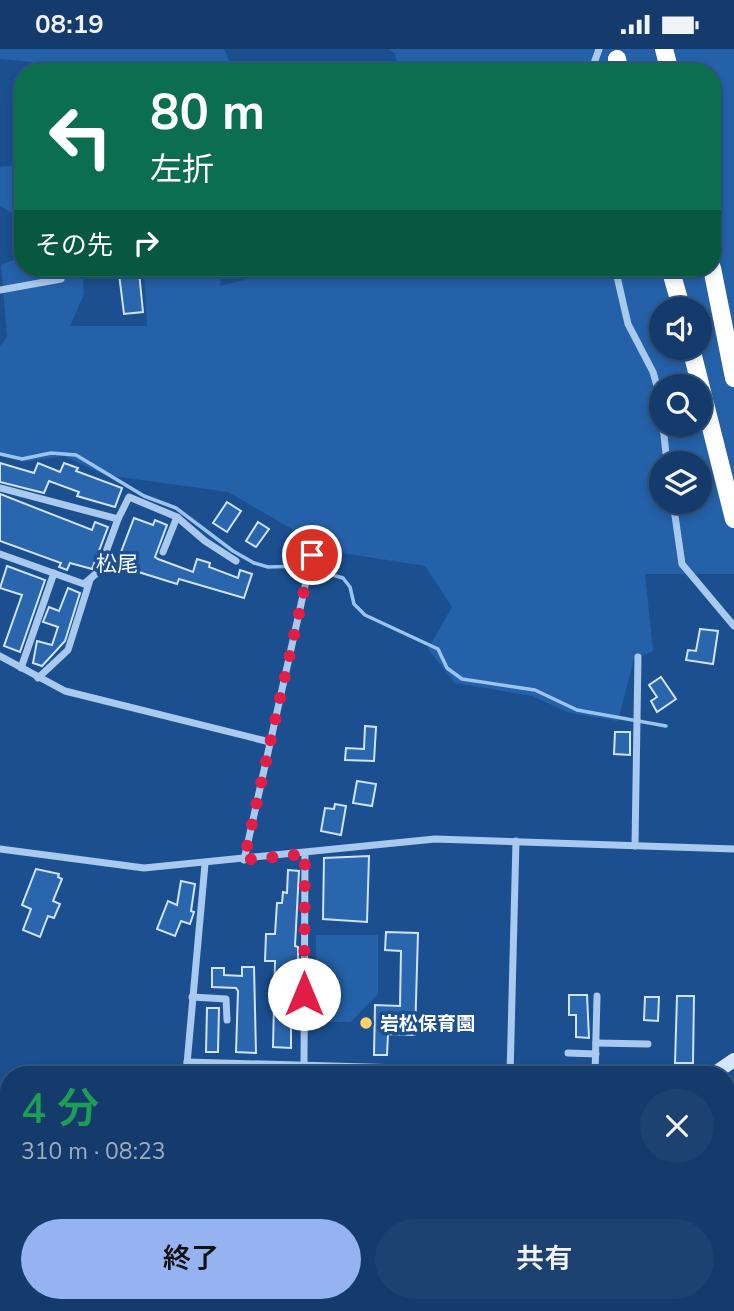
<!DOCTYPE html>
<html lang="ja">
<head>
<meta charset="utf-8">
<style>
  :root { --surface:#143b6b; --page:#1d4271; --text:#f1f3f6; --muted:#9dadc1; --line:#33557e; --accent:#95b2f1 }
  body { margin:0; font-family:"Nunito Sans","Noto Sans JP",sans-serif; background:var(--page); color:var(--text); height:100vh; display:flex; flex-direction:column; font-size:26px; white-space:nowrap }
  * { box-sizing:border-box; margin:0 }
  p { font-size:23px; color:var(--muted) }
  .icon { flex:none; width:38px; height:38px; fill:none; stroke:currentColor; stroke-width:2; stroke-linecap:round; stroke-linejoin:round }
  .map { position:relative; flex:1; overflow:hidden }
  .details { position:absolute; left:0px; top:1017px; width:735px; height:247px; display:flex; flex-direction:column; background:var(--surface); border-radius:28px 28px 0 0; box-shadow:0 4px 10px #0003,0 0 0 2px var(--line) }
  .details>* { flex:none }
  .top-card { position:absolute; left:14px; top:14px; width:707px; height:214px; border-radius:28px; box-shadow:0 4px 10px #0003,0 0 0 2px var(--line); background:#0b6e4f; color:#fff; overflow:hidden }
  .tools { position:absolute; left:649px; top:248px; display:grid; gap:14px }
  .tools a { display:grid; place-items:center; width:63px; height:63px; border-radius:50%; background:var(--surface); box-shadow:0 4px 10px #0003,0 0 0 2px var(--line); font-size:35px }
  .pin { position:absolute; display:grid; place-items:center; width:60px; height:60px; color:#fff; margin:-30px; border:4px solid #fff; border-radius:50%; box-shadow:0 2px 7px #0007 }
  .me { position:absolute; width:77px; margin:-38px; rotate:0deg; stroke-linejoin:round; filter:drop-shadow(0 0 5px #0008) }
  .turn { display:flex; align-items:center; gap:24px; height:147px; padding:0 21px; font-size:32px }
  .turn .icon { width:91px; height:91px; stroke-width:2.5 }
  .turn b { display:block; font-size:49px; line-height:60px }
  .then { display:flex; align-items:center; height:66px; padding:0 21px; background:#0003; gap:14px; font-size:26px }
  .round { display:grid; place-items:center; flex:none; width:74px; height:74px; border-radius:37px; background:var(--page) }
  .headline { display:flex; align-items:center; justify-content:space-between; height:119px; padding:0 21px }
  h1 { font-size:42px; font-weight:600; line-height:52px; color:#1e9e55 }
  .button { display:flex; gap:14px; margin-top:auto; padding:14px 21px }
  .button a { flex:1; height:80px; border-radius:42px; background:var(--accent); color:#111; font-size:28px; font-weight:600; line-height:80px; text-align:center }
  .button a+a { background:var(--page); color:var(--text) }
  .status { display:flex; justify-content:space-between; align-items:center; height:49px; padding:0 35px; background:var(--surface); direction:ltr }
  .status svg { height:19px; fill:currentColor }
  .map>svg:first-child { display:block }
  .green { fill:#2461a8; fill-rule:evenodd }
  .lines { fill:none; stroke-linecap:round; stroke-linejoin:round }
  .stream { stroke:#9cc4f0; stroke-width:3.5 }
  .river { stroke:#123a6d; stroke-width:19 }
  .building { fill:#2a66ad; stroke:#cfe3fa; stroke-width:2 }
  .minor { stroke:#a9c9ee; stroke-width:7 }
  .secondary { stroke:#d6e6fa; stroke-width:14 }
  .motorway { stroke:#fff; stroke-width:18 }
  .route { stroke:#e11d48; stroke-width:12; stroke-dasharray:0 21.6 }
  .poi-dot { fill:#ffd166; stroke:#1b4f8f; stroke-width:2.5 }
  .labels { text-anchor:middle; stroke-width:7; stroke-linejoin:round; paint-order:stroke }
  .poi-label { font-size:19px; font-weight:bold; fill:#fff; stroke:#1b4f8f; text-anchor:start }
  .neighbourhood-label { font-size:21px; fill:#fff; stroke:#1b4f8f }
</style>
</head>
<body>
<div class="status"><b>08:19</b><svg viewBox="0 0 49 12"><path d="M0 12V9h3v3zM5 12V6h3v6zM10 12V3h3v9zM15 12V0h3v12zM26 1h20v11H26zM47 4h2v5h-2z"/></svg></div>
<div class="map">
<svg width="734" height="1262" viewBox="0 0 734 1262">
  <rect width="100%" height="100%" fill="#1b4f8f"/>
  <g class="green">
    <path d="M0,0h224l10,23h-202v-10l-32,-3z"/>
    <path d="M389,0h345v525h-89l8,77 -19,8 -16,62 -48,-8 -38,-17 -77,-13 -27,-34 24,-42 -27,-41 -95,-15 -102,-59 -123,-17 -41,-19 -40,6 -24,-10v-106l7,-9 -6,-72 22,-9v12h59l2,26 -14,32h77l-3,-56 -29,2 -4,-4h111l-2,18 70,-18h422v-196h-313l-4,-18zM662,261h38v38h-38zM662,338h38v38h-38zM662,415h38v38h-38z"/>
    <path d="M23,115v55l-23,-13v-39z"/>
    <path d="M316,886h62v59l-27,28h-36z"/>
    <path d="M734,1101v131l-5,27 -22,3 1,-7h18v-149z"/>
    <path d="M441,1255h112v7h-121z"/>
  </g>
  <g class="lines">
    <path class="stream" d="M0,405l22,5 29,-6 25,2 68,41 32,12 57,43 21,12 14,4 34,-1 41,12 7,9 4,17 11,11 73,34 9,19 15,11 73,11 42,20 89,16"/>
    <g class="river">
      <path d="M726,1068l8,-6"/>
      <path d="M423,1262l8,-7"/>
    </g>
  </g>
  <g class="building">
    <path d="M139,223l4,40 -19,2 -5,-40z"/>
    <path d="M0,414l34,10 4,-10 22,9 4,-9 14,5 -2,3 46,17 -7,19 -38,-11 2,-4 -30,-11 -5,12 -44,-11z"/>
    <path d="M0,445l92,36 3,-8 13,5 -16,42 -22,-6 -3,7 -8,-3 2,-4 -61,-22z"/>
    <path d="M227,453l14,9 -14,21 -14,-9z"/>
    <path d="M134,469l19,7 2,-5 12,5 -12,32 3,2 35,13 4,-13 13,4 -1,4 29,11 2,-8 12,4 -8,24 -65,-19 -2,5 -61,-19z"/>
    <path d="M258,473l11,7 -13,18 -10,-6z"/>
    <path d="M7,517l38,14 -25,72 -16,-6 18,-51 -22,-7z"/>
    <path d="M68,539l12,5 -15,48 -23,25 -9,-3 4,-22 15,4 6,-18 -15,-5 6,-15 10,4z"/>
    <path d="M700,580l18,2 -5,33 -27,-4 2,-10 8,1z"/>
    <path d="M661,628l15,22 -19,13 -6,-11 6,-4 -8,-12z"/>
    <path d="M365,677l11,1 -2,34 -29,-1 1,-12 18,1z"/>
    <path d="M615,683h15v23l-16,-1z"/>
    <path d="M357,732l19,3 -4,22 -19,-3z"/>
    <path d="M335,755l11,2 -5,29 -20,-4 4,-23 9,1z"/>
    <path d="M369,807l-2,66 -44,-3 1,-61z"/>
    <path d="M36,820l23,5 -1,3 4,2 -9,22 7,3 -6,14 -6,-2 -8,21 -17,-7 8,-21 -9,-4z"/>
    <path d="M288,821l11,1 -4,75 3,1v17l-7,-1v85l-18,-1 2,-86h-10l1,-27h9l2,-31h5l1,-11 4,1z"/>
    <path d="M181,832l14,3 -4,27 3,1 -4,12 -9,-3 -6,15 -18,-7 11,-28 9,4z"/>
    <path d="M386,883l32,1 -3,102 -27,-1 -1,21h-13l1,-50 25,1 1,-55 -16,-1z"/>
    <path d="M242,918h12l2,86 -20,-1 2,-61 -2,-3 -24,-1v-19h12v7l18,1z"/>
    <path d="M569,946h18l2,43 -13,-1v-22h-7z"/>
    <path d="M677,947h17l-1,67h-18z"/>
    <path d="M645,948h14l-1,24 -14,-1z"/>
    <path d="M207,959h12l-1,44h-12z"/>
  </g>
  <g class="lines">
    <g class="minor">
      <path d="M591,23l8,-23"/>
      <path d="M615,219l13,56 25,48 9,31"/>
      <path d="M0,241l61,-11"/>
      <path d="M663,376l4,39"/>
      <path d="M0,439l118,31 -19,52 -15,13 -84,-30"/>
      <path d="M673,453l9,62 52,62"/>
      <path d="M118,470l11,-22 48,20 28,24 31,20"/>
      <path d="M163,503l14,-35"/>
      <path d="M0,607l65,35 205,51"/>
      <path d="M21,619l33,-95"/>
      <path d="M38,629l30,-28 22,-70"/>
      <path d="M635,797l3,-189"/>
      <path d="M0,800l144,19 291,-29 299,10"/>
      <path d="M244,811l68,-305"/>
      <path d="M192,948l34,2 1,21"/>
      <path d="M596,994l52,1"/>
      <path d="M568,1004l28,1"/>
      <path d="M187,1013l215,6"/>
      <path d="M304,1017l1,-212"/>
      <path d="M186,1026l19,-211"/>
      <path d="M510,1026l6,-234"/>
      <path d="M595,1026l2,-79"/>
      <path d="M0,1059l9,1"/>
      <path d="M726,1095l8,-2"/>
      <path d="M0,1211l9,1"/>
      <path d="M583,1255v7"/>
      <path d="M85,1262v-7"/>
      <path d="M174,1262l1,-7"/>
      <path d="M235,1262c21,0 91,-8 104,0"/>
      <path d="M491,1262l11,-7"/>
    </g>
    <g class="secondary">
      <path d="M712,1026l22,-15"/>
      <path d="M373,1262l10,-7"/>
    </g>
    <g class="motorway">
      <path d="M664,0l6,23"/>
      <path d="M617,10l3,13"/>
      <path d="M670,219l12,42"/>
      <path d="M712,219l22,110"/>
      <path d="M691,299l43,171"/>
    </g>
  </g>
  <g class="lines">
    <path class="route" d="M304,945l1,-140 -61,6 68,-305"/>
  </g>
  <circle class="poi-dot" cx="366" cy="974" r="7"/>
  <g class="labels">
    <g class="poi-label">
      <text x="380" y="981">岩松保育園</text>
    </g>
    <g class="neighbourhood-label">
      <text x="117" y="522">松尾</text>
    </g>
  </g>
</svg>
<div class="tools">
<a><svg class="icon" aria-label="sound" viewBox="0 0 24 24"><path d="M4 9h4l5-4v14l-5-4H4zM17 9q2 3 0 6"/></svg></a>
<a><svg class="icon" aria-label="search" viewBox="0 0 24 24"><circle cx="10" cy="10" r="6"/><path d="M15 15l6 6"/></svg></a>
<a><svg class="icon" aria-label="layers" viewBox="0 0 24 24"><path d="M12 4l9 5-9 5-9-5zM3 14l9 5 9-5"/></svg></a>
</div>
<div class="pin" style="left:312px;top:506px;background:#d93025"><svg class="icon" aria-label="arrive" viewBox="0 0 24 24"><path d="M6 21V4h12l-3 4 3 4H6"/></svg></div>
<svg class="me" style="left:304px;top:945px" viewBox="-20 -20 40 40"><circle r="19" fill="#fff"/><path d="M0-13L10 11 0 6-10 11z" fill="#e11d48"/></svg>
<div class="top-card">
<div class="turn"><svg class="icon" aria-label="left" viewBox="0 0 24 24"><path d="M17 20v-9H6M10 6l-5 5 5 5"/></svg><div><b>80 m</b>左折</div></div>
<div class="then">その先<svg class="icon" aria-label="right" viewBox="0 0 24 24"><path d="M7 20v-9h11M14 6l5 5-5 5"/></svg></div>
</div>
<section class="details">
<div class="headline"><div><h1>4 分</h1><p>310 m · 08:23</p></div><a class="round"><svg class="icon" aria-label="close" viewBox="0 0 24 24"><path d="M6 6l12 12M18 6L6 18"/></svg></a></div>
<div class="button"><a>終了</a><a>共有</a></div>
</section>
</div>
</body>
</html>
